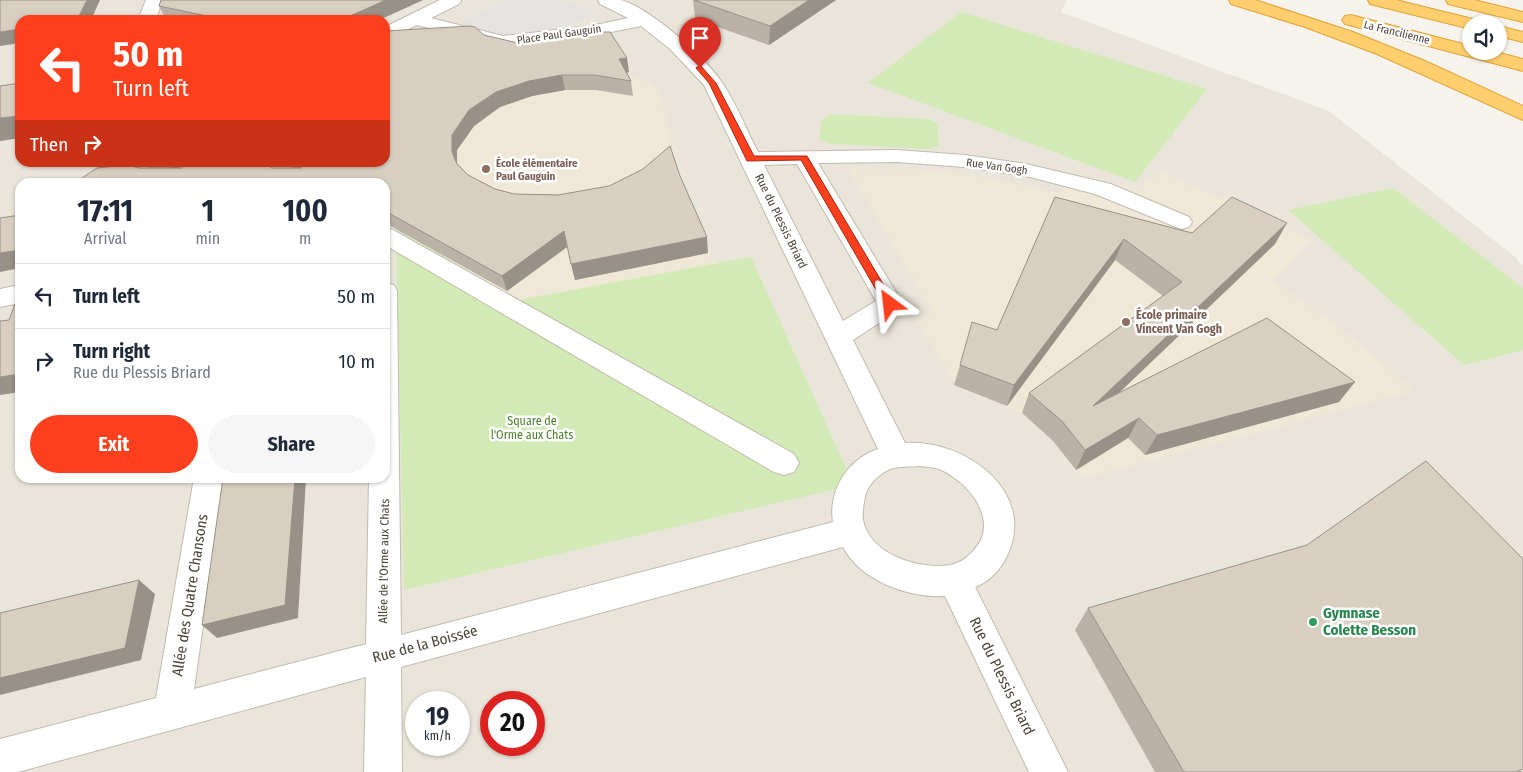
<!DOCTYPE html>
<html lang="en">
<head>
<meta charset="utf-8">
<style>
  :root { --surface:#fff; --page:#f6f6f7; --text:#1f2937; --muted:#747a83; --line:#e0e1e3; --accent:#fc3f1d }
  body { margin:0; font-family:"Fira Sans Condensed",sans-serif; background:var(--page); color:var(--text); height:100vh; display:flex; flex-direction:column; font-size:19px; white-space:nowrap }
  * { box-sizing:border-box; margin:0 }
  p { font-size:16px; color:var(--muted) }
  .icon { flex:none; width:28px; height:28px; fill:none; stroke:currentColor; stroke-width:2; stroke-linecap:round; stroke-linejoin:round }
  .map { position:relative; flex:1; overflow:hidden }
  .panel { position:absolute; left:15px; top:178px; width:375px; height:305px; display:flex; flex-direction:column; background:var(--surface); border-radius:15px; box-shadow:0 1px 4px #0004 }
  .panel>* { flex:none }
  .top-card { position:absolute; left:15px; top:15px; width:375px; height:152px; border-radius:15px; box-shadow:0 1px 4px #0004; background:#fc3f1d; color:#fff; overflow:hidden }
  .buttons { position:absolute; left:1462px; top:15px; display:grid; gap:10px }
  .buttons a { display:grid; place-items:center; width:45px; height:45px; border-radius:50%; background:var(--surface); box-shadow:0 1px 4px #0004; font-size:25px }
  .speed { position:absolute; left:405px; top:691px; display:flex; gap:10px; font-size:25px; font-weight:700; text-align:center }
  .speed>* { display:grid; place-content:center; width:65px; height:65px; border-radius:50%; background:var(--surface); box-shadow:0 1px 4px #0004; line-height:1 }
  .speed small { font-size:12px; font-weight:400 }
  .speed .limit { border:8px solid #d22; background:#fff; color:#111 }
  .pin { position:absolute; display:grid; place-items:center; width:42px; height:42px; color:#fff; margin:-51px -21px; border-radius:50% 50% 50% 0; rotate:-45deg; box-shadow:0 0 5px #0007 }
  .pin .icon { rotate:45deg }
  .me { position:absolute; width:55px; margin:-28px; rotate:330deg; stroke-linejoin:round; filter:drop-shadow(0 0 4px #0008) }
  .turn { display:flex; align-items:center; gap:18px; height:105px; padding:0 15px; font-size:22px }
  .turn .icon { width:65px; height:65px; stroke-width:2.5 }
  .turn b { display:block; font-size:35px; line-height:42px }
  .then { display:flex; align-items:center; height:48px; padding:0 15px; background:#0003; gap:10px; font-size:19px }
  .eta { display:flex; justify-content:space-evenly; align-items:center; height:85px; text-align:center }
  .eta b { font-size:30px; font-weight:700; line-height:35px }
  .primary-button { display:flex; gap:10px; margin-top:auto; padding:10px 15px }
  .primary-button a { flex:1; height:58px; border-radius:30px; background:var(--accent); color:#fff; font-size:20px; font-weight:700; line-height:58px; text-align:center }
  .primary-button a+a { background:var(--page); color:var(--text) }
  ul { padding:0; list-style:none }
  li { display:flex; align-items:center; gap:15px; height:65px; padding:0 15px; border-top:1px solid var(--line) }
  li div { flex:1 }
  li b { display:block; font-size:19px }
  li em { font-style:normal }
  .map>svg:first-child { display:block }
  .residential { fill:#eae5da; fill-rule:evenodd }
  .education { fill:#efe8d6 }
  .green { fill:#d2eab5 }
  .parking { fill:#e5e3e0 }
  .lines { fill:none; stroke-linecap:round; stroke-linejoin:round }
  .minor-casing { stroke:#c2bbae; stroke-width:2 }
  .highway-casing { stroke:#e0a43c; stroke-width:2 }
  .minor { fill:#fff; fill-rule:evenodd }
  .highway { fill:#ffcf6e; fill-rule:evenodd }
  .wall { fill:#bab2a6; fill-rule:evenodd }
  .shaded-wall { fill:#979187 }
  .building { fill:#d8cfc1; stroke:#979187 }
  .route { fill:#fc3f1d; stroke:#a42913 }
  .education-dot { fill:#8d6e63; stroke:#fff; stroke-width:2 }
  .leisure-dot { fill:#2e9e5b; stroke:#fff; stroke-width:2 }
  .labels { text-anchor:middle; stroke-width:5; stroke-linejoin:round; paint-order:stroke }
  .far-street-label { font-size:11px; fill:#4b4439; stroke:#fff }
  .far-education-label { font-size:11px; font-weight:bold; fill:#785e54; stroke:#fff; text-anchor:start }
  .street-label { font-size:12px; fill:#4b4439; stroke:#fff }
  .education-label { font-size:12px; font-weight:bold; fill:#785e54; stroke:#fff; text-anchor:start }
  .park-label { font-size:12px; fill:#4a7f2a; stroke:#fff }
  .near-street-label { font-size:15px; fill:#4b4439; stroke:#fff }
  .near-leisure-label { font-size:15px; font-weight:bold; fill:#27864d; stroke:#fff; text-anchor:start }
</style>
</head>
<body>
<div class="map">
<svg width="1523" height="772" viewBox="0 0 1523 772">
  <rect width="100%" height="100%" fill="#f6f3ec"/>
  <path class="residential" d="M0,0h1067l-6,12 268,99 185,145 9,10v506h-1523zM20,20h365v142h-365zM20,182h365v296h-365zM416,702h43v43h-43zM491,702h43v43h-43z"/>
  <g class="education">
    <path d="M611,45l19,30 22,9 8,10 9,37 1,26 12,35 33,72 -196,36 -134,-78v-60z"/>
    <path d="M909,168l75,9 77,17 8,-24 42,13 20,3 12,-3 18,-12 151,69 -39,41 65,45 76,65 -328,87 -10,-8 -23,-29 -29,-25 -23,-13 -47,-18 1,-2 -39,-65 17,-6 -85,-143z"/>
  </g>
  <g class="green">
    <path d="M961,12l246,77 -72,93 -267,-99z"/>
    <path d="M830,114l99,5 8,4 2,23 -10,3 -98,-5 -11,-4 1,-18z"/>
    <path d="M1393,188l130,100v62l-59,15 -176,-155z"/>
    <path d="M396,229l123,71 232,-43 95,211 -9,21 -433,101z"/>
  </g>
  <path class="parking" d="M504,0h53l36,12 -35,21 -51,6 -45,-16z"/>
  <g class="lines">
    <defs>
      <g id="minor">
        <path d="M146,0h16l-6,20h-18z"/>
        <path d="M440,0h21l-2,4 -28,14 72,18 88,-10 37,-8 -28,-14 -2,-4c7,0 16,0 23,0 30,9 82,55 100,81 15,21 25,48 37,71l139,-2 68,5 61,9 85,20 78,33 3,5 -3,5 -8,2 -86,-35 -69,-18 -61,-9 -68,-5 -79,1 85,141 -4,6 -46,30 52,103c59,-4 133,48 102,113 -6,13 -18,26 -32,31l93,185h-39l-84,-176c-37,2 -84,-15 -102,-49l-442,120 1,105h-38l2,-95 -348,95h-18v-33l156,-41 38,-220h30l-30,211 172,-45 3,-166h16v-195l9,2 3,6 4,344 432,-113c-5,-32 15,-63 45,-73l-174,-364 -34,-36 -29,-23 -50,10 -88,10 -86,-21 -32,14v-12zM797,164l79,137 -33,20 -79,-156zM920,466c6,1 13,1 19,3 31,13 63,54 33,83 -7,7 -12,11 -22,13 -29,5 -74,-9 -85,-38 -4,-10 -2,-20 0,-30 2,-12 14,-23 25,-28 9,-3 20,-2 30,-3z"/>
        <path d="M385,228l8,2 401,224 5,9 -5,9 -10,3 -10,-3 -389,-227z"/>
        <path d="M20,285v18l-20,4v-18z"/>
      </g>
      <g id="highway">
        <path d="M1229,0h26l98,32 72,29 98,45v14l-146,-66 -72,-27 -74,-23z"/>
        <path d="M1368,0h28l81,20 2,4h-8v5l-101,-25z"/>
        <path d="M1446,0h28l49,12v10l-75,-18z"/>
        <path d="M1351,15l120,31v5h21l31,8v12l-178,-47 -3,-4 3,-4z"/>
        <path d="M1499,26l24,6v10l-24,-6z"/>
      </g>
    </defs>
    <use href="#minor" class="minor-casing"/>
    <use href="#highway" class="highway-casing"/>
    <use href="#minor" class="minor"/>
    <use href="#highway" class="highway"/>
  </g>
  <g class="wall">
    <path d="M161,0h262l-44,20h-213l-7,-14z"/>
    <path d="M693,0h143l-67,45 -74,-26z"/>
    <path d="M484,35l38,9 46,-5 61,33 -2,1 4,8 2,15 -37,-6h-31l-33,6 -32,11 -26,19 -17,24v13l11,12 27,14 19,5 44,1 122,-19 28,77 -133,27 -8,-33 -60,44 -122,-68v-41l-278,-15 -7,-5h87l-8,6h113l-9,-6h102zM136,165l16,3h-12l-11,-2z"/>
    <path d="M1055,197l137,36 83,11 -156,149 220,9 -194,53 -17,-17 -52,32 -23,-29 -31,-28 7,-20 134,-97 -48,-36 -108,146 -53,-21 6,-20 37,-35z"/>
    <path d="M1088,608l435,164h-368l-80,-142z"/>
  </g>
  <g class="shaded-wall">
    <path d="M87,0h13l-9,20h-14z"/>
    <path d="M386,0h37l-44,20h-38z"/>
    <path d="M809,0h27l-67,45 1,-19z"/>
    <path d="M20,29v14l-20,3v-14z"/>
    <path d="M627,58l2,14 -8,2 -2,-15z"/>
    <path d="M562,75l3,15 -33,6 -32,11 -26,19 -17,24v18l-5,-16v-17l17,-25 27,-18 33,-11z"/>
    <path d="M20,116v22l-20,3v-23z"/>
    <path d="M167,162h20l-14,10z"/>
    <path d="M1287,223l-12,21 -191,182 9,-20z"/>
    <path d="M564,231l3,16 -60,44 -5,-15z"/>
    <path d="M707,237l1,16 -133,27 -4,-16z"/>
    <path d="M1124,239l-9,21 -108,146 7,-21z"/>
    <path d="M20,250v18l-20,4v-19z"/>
    <path d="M20,374v18l-20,3v-18z"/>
    <path d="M1355,382l-16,20 -194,53 12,-20z"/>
    <path d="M1139,418l-11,20 -52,32 9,-20z"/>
    <path d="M295,478h11l-8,140 -81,20 -15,-13z"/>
    <path d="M139,580l16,14 -14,66 -141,35v-17z"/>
  </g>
  <g class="building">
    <path d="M0,0h87l-10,20h-57v9l-20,3z"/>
    <path d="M161,0h225l-45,20h-115l-67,-14z"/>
    <path d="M694,0h115l-39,26z"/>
    <path d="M470,26l5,1 9,8 38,9 43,-9 3,4 32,-7h10l17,26 -8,1 12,22 -37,-6h-32l-33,6 -33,11 -27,18 -17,25v17l5,12 11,11 27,14 19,5 44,1 51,-9 34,-17 27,-23 10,30 27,61 -136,27 -7,-33 -62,45 -117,-65v-29h-309l21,-14 29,-3 14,3h42l6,-6h75l9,6h29l-2,-6h86v-131z"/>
    <path d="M20,83v33l-20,2v-32z"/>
    <path d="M1055,197l137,36 40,-36 55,26 -194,183 174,-88 88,64 -198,53 -18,-17 -54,32 -23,-29 -33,-28 153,-111 -58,-43 -110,146 -54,-20 12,-43 25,8z"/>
    <path d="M20,215v35l-20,3v-35z"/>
    <path d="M20,291v83l-20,3v-56l9,-1z"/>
    <path d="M1426,461l97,98v210l-7,3h-332l-96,-164 219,-63z"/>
    <path d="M223,478h72l-10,127 -83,20z"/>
    <path d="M139,580l-14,68 -125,30v-65z"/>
  </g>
  <path class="route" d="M700,65l16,18 38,73h53l88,148 -2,3h-7l-85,-147 -54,1 -38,-78 -13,-15z"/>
  <g class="education-dot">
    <circle cx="486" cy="169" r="5"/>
    <circle cx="1126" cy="322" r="5"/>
  </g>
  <circle class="leisure-dot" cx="1313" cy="622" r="5"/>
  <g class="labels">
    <g class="far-street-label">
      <text transform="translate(1397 32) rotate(14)" y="4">La Francilienne</text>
      <text transform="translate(559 34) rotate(-8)" y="4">Place Paul Gauguin</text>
      <text transform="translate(997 166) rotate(8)" y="4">Rue Van Gogh</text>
    </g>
    <g class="far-education-label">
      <text x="496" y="167">École élémentaire<tspan x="496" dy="13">Paul Gauguin</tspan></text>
    </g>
    <g class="street-label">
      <text transform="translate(781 221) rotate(64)" y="4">Rue du Plessis Briard</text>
      <text transform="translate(384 561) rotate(-89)" y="4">Allée de l'Orme aux Chats</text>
    </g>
    <g class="education-label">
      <text x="1136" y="319">École primaire<tspan x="1136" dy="14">Vincent Van Gogh</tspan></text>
    </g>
    <g class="park-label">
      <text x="532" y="425">Square de<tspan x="532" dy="14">l'Orme aux Chats</tspan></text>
    </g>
    <g class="near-street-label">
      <text transform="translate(190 595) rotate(-81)" y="5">Allée des Quatre Chansons</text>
      <text transform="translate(425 644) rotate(-15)" y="5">Rue de la Boissée</text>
      <text transform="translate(1002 676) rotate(64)" y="5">Rue du Plessis Briard</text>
    </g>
    <g class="near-leisure-label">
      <text x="1323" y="618">Gymnase<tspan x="1323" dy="17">Colette Besson</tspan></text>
    </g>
  </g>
</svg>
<div class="buttons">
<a><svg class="icon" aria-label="sound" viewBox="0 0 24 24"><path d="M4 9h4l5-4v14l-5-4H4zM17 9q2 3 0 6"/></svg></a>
</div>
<div class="speed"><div>19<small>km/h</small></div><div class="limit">20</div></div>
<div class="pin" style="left:700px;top:68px;background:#d93025"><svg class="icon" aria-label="arrive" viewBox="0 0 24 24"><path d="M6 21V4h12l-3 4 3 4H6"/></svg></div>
<svg class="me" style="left:890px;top:304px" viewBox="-20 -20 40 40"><path d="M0-17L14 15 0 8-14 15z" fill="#fc3f1d" stroke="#fff" stroke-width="4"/></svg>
<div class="top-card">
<div class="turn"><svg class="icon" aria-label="left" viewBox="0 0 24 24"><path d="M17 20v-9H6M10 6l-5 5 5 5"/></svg><div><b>50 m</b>Turn left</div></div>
<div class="then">Then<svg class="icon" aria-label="right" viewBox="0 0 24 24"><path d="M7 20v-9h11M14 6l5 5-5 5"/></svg></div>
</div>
<section class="panel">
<div class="eta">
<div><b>17:11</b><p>Arrival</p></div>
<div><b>1</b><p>min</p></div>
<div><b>100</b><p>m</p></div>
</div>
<ul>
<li><svg class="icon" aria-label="left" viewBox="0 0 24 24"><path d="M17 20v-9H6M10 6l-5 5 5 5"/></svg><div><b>Turn left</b></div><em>50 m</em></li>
<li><svg class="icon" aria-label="right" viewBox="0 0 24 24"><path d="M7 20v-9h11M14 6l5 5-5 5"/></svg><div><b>Turn right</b><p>Rue du Plessis Briard</p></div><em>10 m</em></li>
</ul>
<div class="primary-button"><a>Exit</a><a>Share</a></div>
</section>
</div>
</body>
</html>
